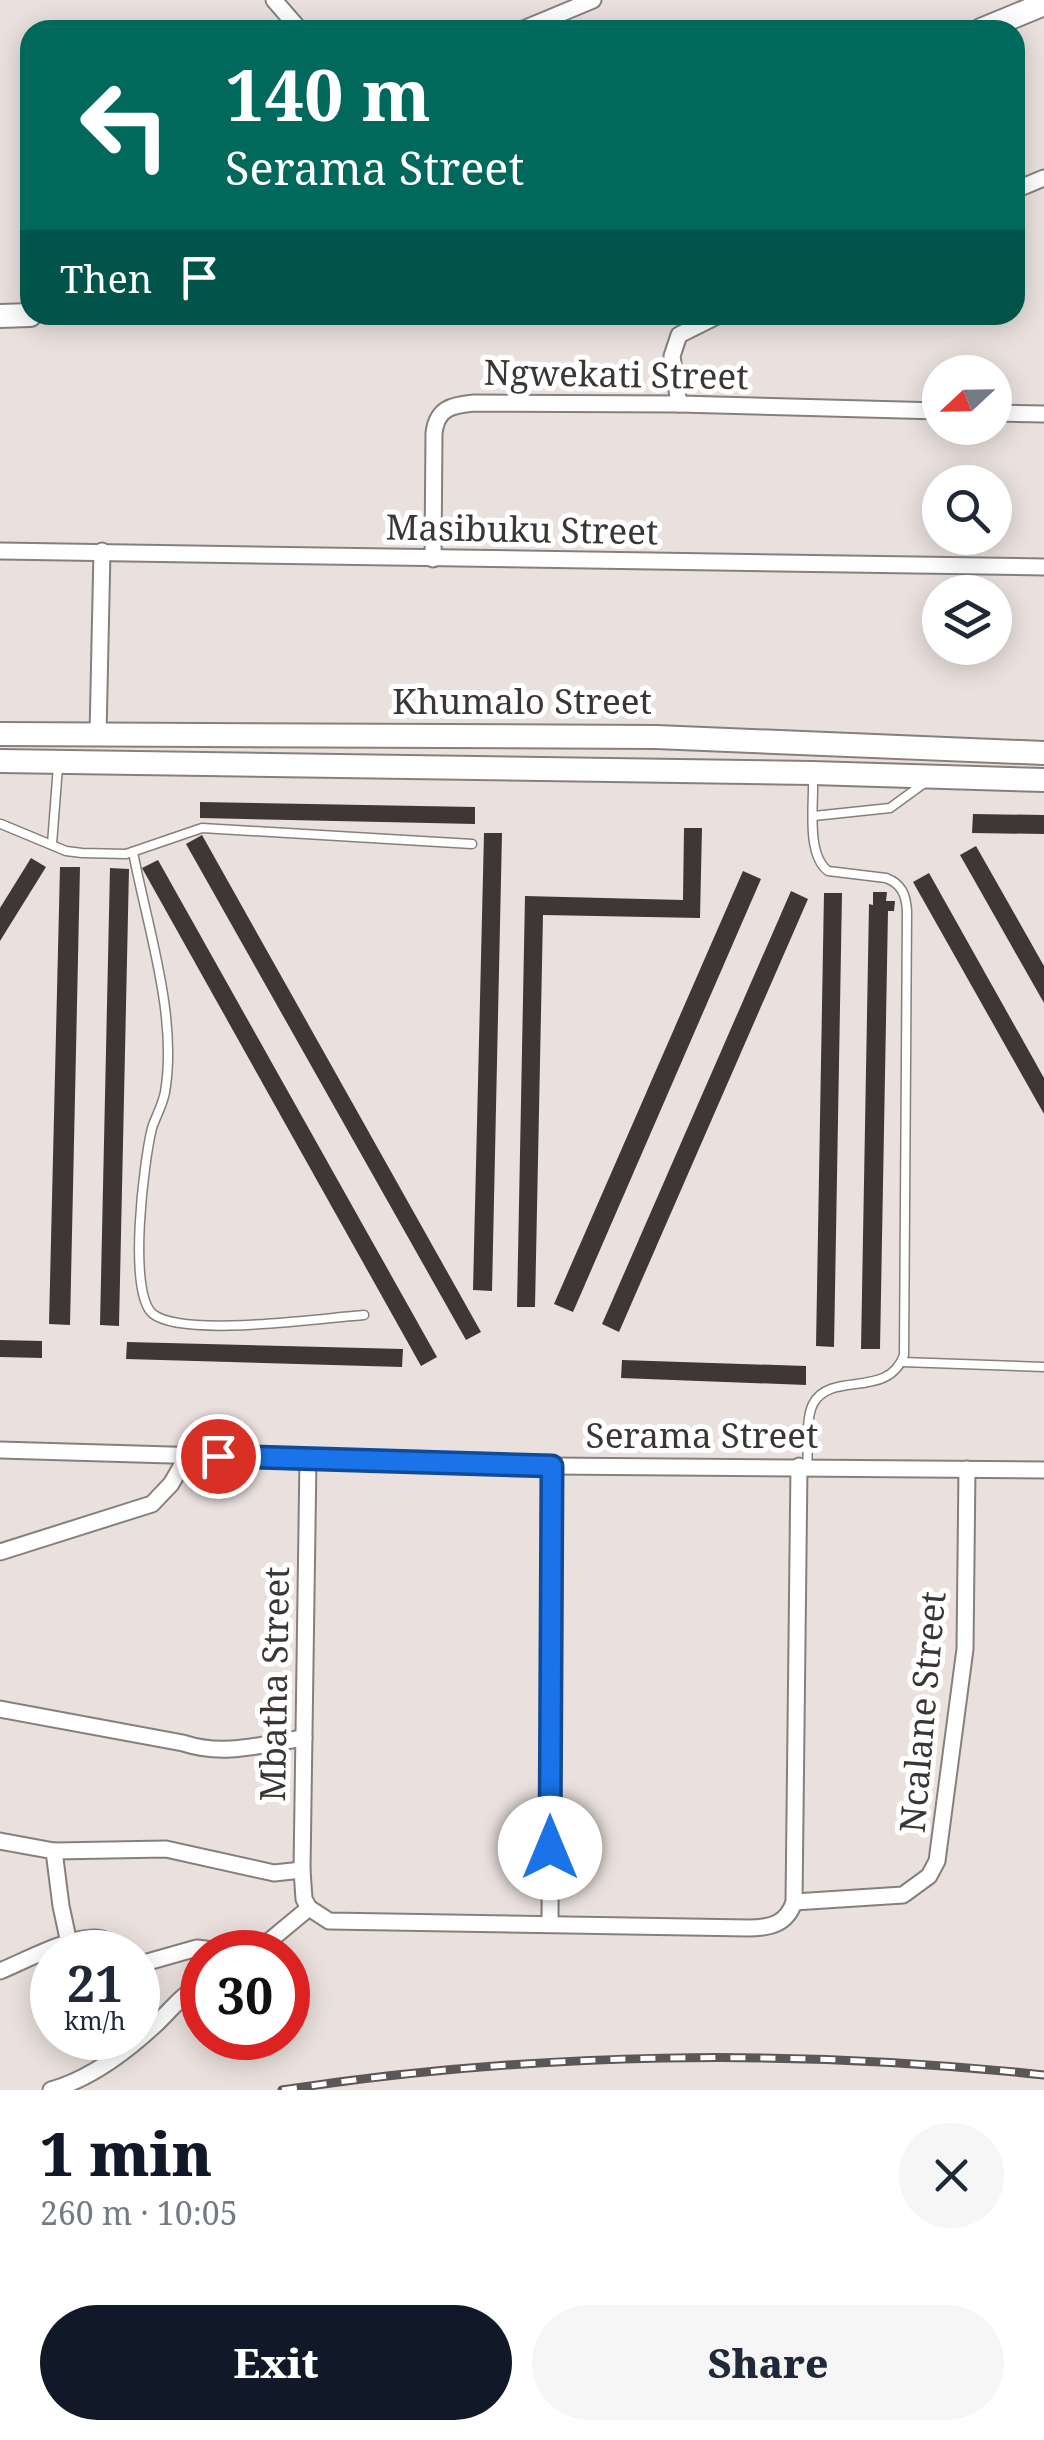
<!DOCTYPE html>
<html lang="en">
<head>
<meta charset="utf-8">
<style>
  :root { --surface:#fff; --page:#f6f6f7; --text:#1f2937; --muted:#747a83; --accent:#111827 }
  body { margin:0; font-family:"Noto Serif",serif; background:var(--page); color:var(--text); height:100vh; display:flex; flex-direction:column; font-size:38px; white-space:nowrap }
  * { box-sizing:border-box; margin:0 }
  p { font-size:32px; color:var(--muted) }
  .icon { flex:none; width:55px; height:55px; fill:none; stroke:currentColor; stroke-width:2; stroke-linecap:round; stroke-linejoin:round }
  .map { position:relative; height:2090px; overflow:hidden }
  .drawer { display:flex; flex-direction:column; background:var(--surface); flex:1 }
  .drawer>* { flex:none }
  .hud { position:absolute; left:20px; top:20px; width:1005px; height:305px; border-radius:30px; box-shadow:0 5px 25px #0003; background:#00695c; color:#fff; overflow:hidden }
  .needle { width:65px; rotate:248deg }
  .controls { position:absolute; left:922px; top:355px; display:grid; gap:20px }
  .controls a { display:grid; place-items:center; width:90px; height:90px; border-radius:50%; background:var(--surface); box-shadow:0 5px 25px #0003; font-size:50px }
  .speed { position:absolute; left:30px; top:1930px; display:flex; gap:20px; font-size:50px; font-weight:700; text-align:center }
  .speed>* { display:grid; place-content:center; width:130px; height:130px; border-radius:50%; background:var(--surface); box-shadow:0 5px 25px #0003; line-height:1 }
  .speed small { font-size:25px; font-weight:400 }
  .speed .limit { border:15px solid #d22; background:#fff; color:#111 }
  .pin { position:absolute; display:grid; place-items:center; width:85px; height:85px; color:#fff; margin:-42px; border:5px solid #fff; border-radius:50%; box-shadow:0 2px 10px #0007 }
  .me { position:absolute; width:110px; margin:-55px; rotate:0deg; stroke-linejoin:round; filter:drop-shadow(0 0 8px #0008) }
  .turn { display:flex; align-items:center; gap:35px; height:210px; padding:0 40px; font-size:45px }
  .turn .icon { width:130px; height:130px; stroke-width:2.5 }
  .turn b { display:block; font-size:70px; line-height:85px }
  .then { display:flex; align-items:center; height:95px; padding:0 40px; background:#0003; gap:20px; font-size:38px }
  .round { display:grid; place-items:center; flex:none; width:105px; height:105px; border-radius:52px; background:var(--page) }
  .summary { display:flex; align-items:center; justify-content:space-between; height:170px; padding:0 40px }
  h1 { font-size:60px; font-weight:800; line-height:75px; color:var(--accent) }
  .button { display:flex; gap:20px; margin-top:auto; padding:20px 40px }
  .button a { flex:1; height:115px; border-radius:60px; background:var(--accent); color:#fff; font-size:40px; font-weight:800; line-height:115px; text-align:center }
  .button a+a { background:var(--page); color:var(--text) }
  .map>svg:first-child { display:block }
  .building { fill:#3e3735 }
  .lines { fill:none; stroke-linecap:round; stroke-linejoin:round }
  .lane-casing { stroke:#877f7c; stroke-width:11 }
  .street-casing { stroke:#877f7c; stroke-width:19 }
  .secondary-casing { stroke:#877f7c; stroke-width:26 }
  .lane { stroke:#fff; stroke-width:8 }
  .street { stroke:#fff; stroke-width:15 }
  .secondary { stroke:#fff; stroke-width:22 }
  .rail-casing { stroke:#5c5756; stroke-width:9 }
  .rail { stroke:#fff; stroke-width:5; stroke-dasharray:15; stroke-linecap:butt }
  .route-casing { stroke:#114b97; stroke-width:25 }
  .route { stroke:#1a73e8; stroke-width:18 }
  .labels { text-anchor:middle; stroke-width:10; stroke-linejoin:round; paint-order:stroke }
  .street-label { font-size:35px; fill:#3a3635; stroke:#fff }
</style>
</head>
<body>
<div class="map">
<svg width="1044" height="2090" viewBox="0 0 1044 2090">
  <rect width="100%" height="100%" fill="#eae1de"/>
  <g class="building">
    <path d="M200,802l275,5v17l-275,-6z"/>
    <path d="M973,814l71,1v19l-72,-1z"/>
    <path d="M684,828h18l-2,90 -157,-3 -8,392h-18l8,-411 158,4z"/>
    <path d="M484,833h18l-10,458 -19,-1z"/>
    <path d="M202,835l279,497 -15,8 -280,-496z"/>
    <path d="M976,846l68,120v37l-84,-148z"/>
    <path d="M31,858l15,9 -46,74v-33z"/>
    <path d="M158,860l279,497 -16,9 -279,-498z"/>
    <path d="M60,867h20l-10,458 -21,-1z"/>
    <path d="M110,868l19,1 -10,457 -19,-1z"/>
    <path d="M743,871l18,8 -188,433 -19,-8z"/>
    <path d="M929,873l115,205v36l-131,-232z"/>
    <path d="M791,891l17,8 -189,433 -17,-8z"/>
    <path d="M873,892h14l-1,9h9l-1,10h-6l-8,438h-19l8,-445 4,1z"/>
    <path d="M824,893h18l-8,454 -18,-1z"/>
    <path d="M0,1340l42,1v17l-42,-1z"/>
    <path d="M127,1342l276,7 -1,18 -276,-8z"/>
    <path d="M622,1360l184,6v19l-185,-7z"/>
  </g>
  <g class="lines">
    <defs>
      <g id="lane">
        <path d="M814,816l76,-8 33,-24"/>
        <path d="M1,824l65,27 16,2 44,1 76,-26 270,16"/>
        <path d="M52,844l6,-78"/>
        <path d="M133,852c14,74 45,165 32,240 -2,12 -9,24 -13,36 -8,32 -25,165 1,186 31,24 169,4 211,1"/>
        <path d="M902,1362l142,5"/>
        <path d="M807,1466c2,-18 -2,-46 6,-62 18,-34 75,-4 91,-49l3,-444c-1,-16 -5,-27 -21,-33l-58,-7c-22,-17 -14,-66 -15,-92"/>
      </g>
      <g id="street">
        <path d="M274,0l26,30"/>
        <path d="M521,30l72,-30"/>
        <path d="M1015,190l29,-12"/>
        <path d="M679,404l-7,-48 7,-21 40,-20"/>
        <path d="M995,413l49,1"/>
        <path d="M0,551l1044,16"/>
        <path d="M433,559l1,-126c3,-25 18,-28 40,-30l205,1 261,7"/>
        <path d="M98,735l4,-184"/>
        <path d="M0,1450l552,16 492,4"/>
        <path d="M308,1458l-6,412 2,29 5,9"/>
        <path d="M0,1552l152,-48 19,-20 17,-29"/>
        <path d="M0,1709l183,34c42,14 79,1 121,-5"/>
        <path d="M0,1841l54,10 112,-2 108,24 28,-3"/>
        <path d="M54,1851l7,55 8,37"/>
        <path d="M794,1902l109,-7 26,-19 8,-15 28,-212 2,-180"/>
        <path d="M309,1908l20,13 419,7c22,0 39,-4 46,-26l5,-436"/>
        <path d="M550,1924l2,-458"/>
        <path d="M256,1952l53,-44"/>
        <path d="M138,1962l6,1 53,-15 31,4"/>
        <path d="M0,1971c25,-10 77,-39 102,-32 8,3 15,9 21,13"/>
        <path d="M51,2090c39,-11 75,-38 105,-66 16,-15 26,-30 46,-40"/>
      </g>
      <g id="secondary">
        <path d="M981,30l63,-26"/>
        <path d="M0,316l30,-1"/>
        <path d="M0,734l656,3 388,16"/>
        <path d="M0,761l812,12 232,7"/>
      </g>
    </defs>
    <use href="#lane" class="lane-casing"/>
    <use href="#street" class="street-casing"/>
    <use href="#secondary" class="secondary-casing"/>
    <use href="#lane" class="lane"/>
    <use href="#street" class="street"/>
    <use href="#secondary" class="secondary"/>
    <defs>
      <path id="rail" d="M282,2090c250,-38 511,-42 762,-15"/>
    </defs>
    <use href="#rail" class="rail-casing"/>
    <use href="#rail" class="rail"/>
  </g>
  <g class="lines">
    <defs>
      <path id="route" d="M218,1456l334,10 -2,382"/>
    </defs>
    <use href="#route" class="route-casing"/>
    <use href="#route" class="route"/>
  </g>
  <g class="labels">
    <g class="street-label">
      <text transform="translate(616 375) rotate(1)" y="12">Ngwekati Street</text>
      <text transform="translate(522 530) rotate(1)" y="12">Masibuku Street</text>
      <text x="522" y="714">Khumalo Street</text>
      <text x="702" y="1448">Serama Street</text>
      <text transform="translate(275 1684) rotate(-89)" y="12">Mbatha Street</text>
      <text transform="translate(923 1712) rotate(-85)" y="12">Ncalane Street</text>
    </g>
  </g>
</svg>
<div class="controls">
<a><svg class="needle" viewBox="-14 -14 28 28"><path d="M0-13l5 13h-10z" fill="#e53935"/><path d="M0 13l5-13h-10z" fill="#747a83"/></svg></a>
<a><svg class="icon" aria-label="search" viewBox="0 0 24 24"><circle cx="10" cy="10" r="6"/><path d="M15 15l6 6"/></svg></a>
<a><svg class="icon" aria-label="layers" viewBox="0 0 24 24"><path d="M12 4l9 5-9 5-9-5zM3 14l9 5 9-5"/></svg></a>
</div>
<div class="speed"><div>21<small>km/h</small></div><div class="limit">30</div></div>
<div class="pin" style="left:218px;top:1456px;background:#d93025"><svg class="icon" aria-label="arrive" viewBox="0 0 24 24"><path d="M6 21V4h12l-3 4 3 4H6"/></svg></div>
<svg class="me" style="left:550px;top:1848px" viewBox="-20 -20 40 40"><circle r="19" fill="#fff"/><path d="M0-13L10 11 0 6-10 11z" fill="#1a73e8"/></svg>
<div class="hud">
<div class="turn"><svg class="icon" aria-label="left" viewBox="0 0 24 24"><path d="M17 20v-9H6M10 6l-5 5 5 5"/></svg><div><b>140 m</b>Serama Street</div></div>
<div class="then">Then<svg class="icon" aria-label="arrive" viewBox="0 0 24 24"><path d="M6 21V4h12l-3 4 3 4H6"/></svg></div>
</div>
</div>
<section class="drawer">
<div class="summary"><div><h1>1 min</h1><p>260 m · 10:05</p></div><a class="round"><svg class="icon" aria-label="close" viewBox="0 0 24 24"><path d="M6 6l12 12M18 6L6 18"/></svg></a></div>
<div class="button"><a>Exit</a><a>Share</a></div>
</section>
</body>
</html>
